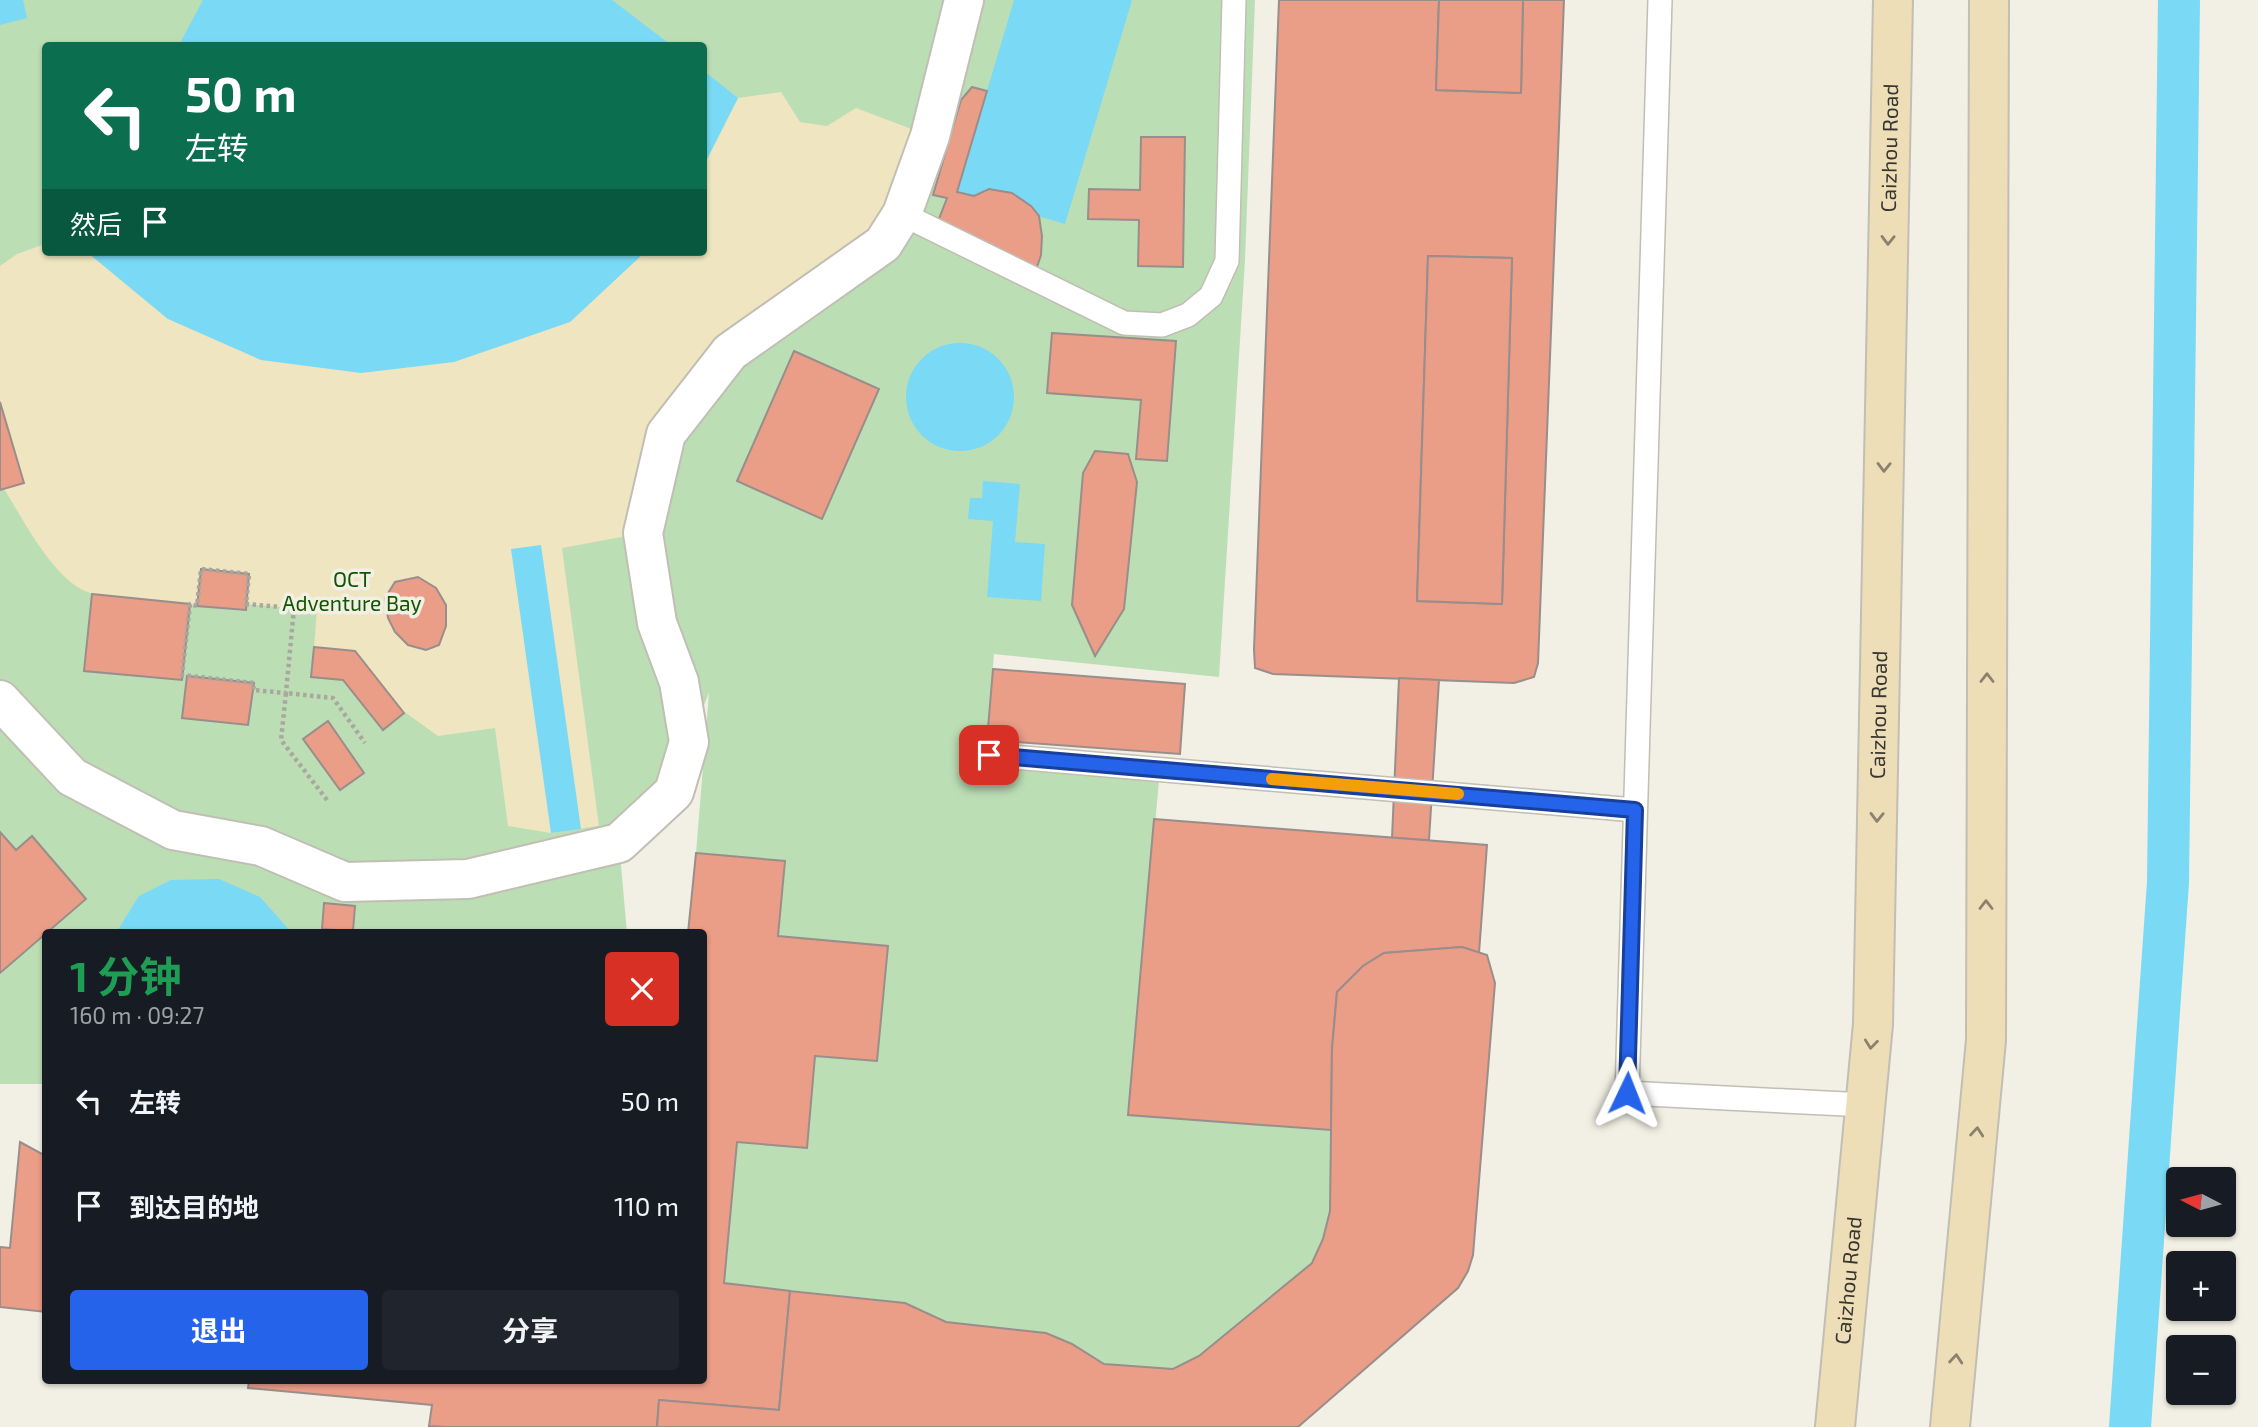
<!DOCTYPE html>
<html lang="zh">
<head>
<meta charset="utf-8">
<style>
  :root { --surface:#171b24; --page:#20242c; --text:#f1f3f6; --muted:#9ea1a6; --accent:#2563eb }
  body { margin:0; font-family:"Exo 2","Noto Sans SC",sans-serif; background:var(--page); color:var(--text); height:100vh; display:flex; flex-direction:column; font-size:26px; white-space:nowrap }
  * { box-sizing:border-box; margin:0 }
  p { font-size:23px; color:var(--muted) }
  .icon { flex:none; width:38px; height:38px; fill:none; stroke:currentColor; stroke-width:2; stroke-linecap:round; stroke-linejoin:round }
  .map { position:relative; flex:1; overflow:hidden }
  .sheet { position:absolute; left:42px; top:929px; width:665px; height:455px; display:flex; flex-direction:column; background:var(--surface); border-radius:7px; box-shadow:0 2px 5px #0004 }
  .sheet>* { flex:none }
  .top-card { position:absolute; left:42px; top:42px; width:665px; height:214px; border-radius:7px; box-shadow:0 2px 5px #0004; background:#0b6e4f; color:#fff; overflow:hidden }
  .needle { width:46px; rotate:276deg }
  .tools { position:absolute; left:2166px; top:1167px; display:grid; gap:14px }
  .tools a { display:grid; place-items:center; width:70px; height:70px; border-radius:7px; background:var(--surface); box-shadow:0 2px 5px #0004; font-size:35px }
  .pin { position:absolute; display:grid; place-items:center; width:60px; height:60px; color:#fff; margin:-30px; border-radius:14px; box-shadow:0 4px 10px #0006 }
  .me { position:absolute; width:77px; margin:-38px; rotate:2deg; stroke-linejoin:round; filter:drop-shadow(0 0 5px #0008) }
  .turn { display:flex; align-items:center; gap:24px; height:147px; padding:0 28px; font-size:32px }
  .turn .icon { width:91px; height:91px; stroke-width:2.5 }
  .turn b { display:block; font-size:49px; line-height:60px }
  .then { display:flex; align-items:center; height:66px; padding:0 28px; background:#0003; gap:14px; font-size:26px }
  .round { display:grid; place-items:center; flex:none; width:74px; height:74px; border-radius:7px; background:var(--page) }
  .head { display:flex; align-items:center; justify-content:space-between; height:119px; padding:0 28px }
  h1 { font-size:42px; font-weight:700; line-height:52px; color:#1e9e55 }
  .cta { display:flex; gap:14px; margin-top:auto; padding:14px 28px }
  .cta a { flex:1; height:80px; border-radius:7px; background:var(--accent); color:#fff; font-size:28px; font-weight:700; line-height:80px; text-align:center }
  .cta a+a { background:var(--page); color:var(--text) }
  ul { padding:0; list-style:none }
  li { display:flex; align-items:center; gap:21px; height:105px; padding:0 28px }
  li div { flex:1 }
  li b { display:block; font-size:26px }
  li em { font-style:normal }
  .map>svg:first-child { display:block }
  .green { fill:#bcdeb5; fill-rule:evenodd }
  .sand { fill:#efe5c0 }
  .water { fill:#7ad9f4 }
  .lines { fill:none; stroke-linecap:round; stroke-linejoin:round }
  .canal { stroke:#7ad9f4; stroke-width:42 }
  .building { fill:#ea9d87; stroke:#998e8b; stroke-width:2; fill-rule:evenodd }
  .lane-casing { stroke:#c1beb4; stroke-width:26 }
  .street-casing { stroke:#c1beb4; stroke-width:42 }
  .secondary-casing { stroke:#c1beb4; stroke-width:42 }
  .path { stroke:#aaa79f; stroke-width:4.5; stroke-dasharray:3.5 3.5; stroke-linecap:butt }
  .lane { stroke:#fff; stroke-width:23 }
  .street { stroke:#fff; stroke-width:38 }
  .secondary { stroke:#eedeb7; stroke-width:38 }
  .oneway { stroke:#8a826e }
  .route-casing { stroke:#184099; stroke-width:18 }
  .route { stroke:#2563eb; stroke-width:12 }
  .slow { stroke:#f59e0b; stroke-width:12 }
  .labels { text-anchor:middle; stroke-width:7; stroke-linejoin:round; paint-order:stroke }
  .street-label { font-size:21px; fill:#383632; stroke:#f2efe4 }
  .park-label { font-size:21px; fill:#125500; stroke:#f2efe4 }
</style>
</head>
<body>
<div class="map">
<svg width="2258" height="1427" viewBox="0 0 2258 1427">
  <rect width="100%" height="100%" fill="#f2efe4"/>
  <path class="green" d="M0,0h1255l-10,260 -26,417 -225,-23 -7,86 2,15 171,14 -31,345 202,16 -1,81 -7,28 -11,24 -113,93 -26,13 -69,-5 -32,-20 -26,-11 -100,-11 -41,-19 -181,-20 13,-141 70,6 8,-92 62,5 11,-115 -110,-10 6,-75 -88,-8 13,-160 -20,49 -70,101 8,90h-581l-1,151h-45zM46,46h658v206h-658z"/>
  <path class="sand" d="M781,92l19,30 27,4 29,-18 74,28 -28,78 -236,220 -23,99 -81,15 37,278 -48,7 -43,-7 -13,-98 -57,8 -124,-89 3,-37 -71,-6 3,-30 -48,-5 -4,37c-33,-6 -69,-4 -103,-12 -38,-8 -70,-74 -90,-105l20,-6 -24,-81v-136l17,-12 28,-10 1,8h41l81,67 402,3 75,-70h59v-87l34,-67z"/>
  <g class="water">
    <path d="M0,0h23l4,18 -27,7z"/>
    <path d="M203,0h409l59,45h-492z"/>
    <path d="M1014,0h118l-67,224 -108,-32z"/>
    <path d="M704,71l34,27 -34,67z"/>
    <path d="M87,252h558l-75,70 -116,40 -93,11 -100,-13 -93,-41z"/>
    <circle cx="960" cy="397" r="54"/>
    <path d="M983,481l37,3 -5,58 30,2 -4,57 -54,-4 6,-76 -25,-2 2,-21h12z"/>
    <path d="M541,545l40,284 -30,4 -40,-284z"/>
    <path d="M219,879l41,18 32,36h-176l23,-37 32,-16z"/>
  </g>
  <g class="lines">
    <path class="canal" d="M2130,1427l38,-545 11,-882"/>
  </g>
  <g class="building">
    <path d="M1279,0h160l-3,90 85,3 2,-93h41l-26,663 -4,14 -20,6 -241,-9 -18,-6 -1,-19zM1428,256l84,2 -10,346 -85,-3z"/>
    <path d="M1439,0h84l-2,93 -85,-3z"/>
    <path d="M972,87l15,4 -30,101 17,4 15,-7 23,4 19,13 8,10 3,20 -1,19 -5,15 -99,-46 10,-26 -14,-3 28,-95z"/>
    <path d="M1141,137h44l-2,130 -45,-1 1,-46 -51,-1 1,-30 51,1z"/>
    <path d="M1428,256l84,2 -10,346 -85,-3z"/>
    <path d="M1052,333l124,8 -9,120 -31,-2 5,-59 -94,-7z"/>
    <path d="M794,351l85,38 -57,130 -85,-38z"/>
    <path d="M0,402l24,81 -24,7z"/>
    <path d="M1095,451l33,3 9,28 -13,127 -29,47 -23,-51 11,-132z"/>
    <path d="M201,569l48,5 -3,36 -49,-4z"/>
    <path d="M418,577l18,11 10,17v21l-7,19 -13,5 -18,-5 -13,-13 -7,-14 -3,-20 10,-16z"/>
    <path d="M92,594l98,10 -8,76 -98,-9z"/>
    <path d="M314,647l41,4 49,62 -21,17 -40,-50 -32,-3z"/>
    <path d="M993,669l192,15 -5,70 -193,-14z"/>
    <path d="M187,676l67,7 -6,42 -66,-7z"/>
    <path d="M1399,678l40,2 -10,160 -37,-2z"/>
    <path d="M328,721l36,52 -24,17 -37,-51z"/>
    <path d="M1154,819l333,26 -8,108 -17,-6 -78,6 -21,13 -26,26 -5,57 -1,81 -203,-15z"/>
    <path d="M0,832l16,18 16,-14 54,63 -86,74z"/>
    <path d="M696,853l89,8 -7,75 110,10 -11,115 -62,-5 -8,92 -70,-6 -13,141 66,8 -11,119 -120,-10 -2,27h-212l-16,-1 3,-21 -184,-17 1,-7h455v-448h-16z"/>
    <path d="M324,903l31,3 -2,25 -31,-2z"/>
    <path d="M1462,947l25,8 8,28 -22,272 -5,16 -10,17 -160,139h-641l2,-27 120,10 11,-119 115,12 41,19 100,11 26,11 32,20 69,5 26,-13 113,-93 11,-24 7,-28 2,-162 5,-57 26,-26 21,-13z"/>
    <path d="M20,1142l26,14v156l-46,-5v-60l10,1z"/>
  </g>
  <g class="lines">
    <defs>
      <g id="lane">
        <path d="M1660,0l-33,1093 238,12"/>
        <path d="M902,214l222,109 38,2 26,-10 23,-19 16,-35 7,-261"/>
        <path d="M989,755l646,55"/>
      </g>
      <path id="street" d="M0,700l72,77 101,53 88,16 84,36 123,-3 151,-36 55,-51 15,-50 -10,-60 -22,-59 -14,-90 23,-99 64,-82 153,-108 19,-30 28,-78 34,-136"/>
      <g id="secondary">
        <path id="s1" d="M1835,1427l38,-403 20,-1024"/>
        <path d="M1950,1427l36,-387 3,-1040"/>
      </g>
    </defs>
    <use href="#lane" class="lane-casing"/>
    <use href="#street" class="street-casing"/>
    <use href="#secondary" class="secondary-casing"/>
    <g class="path">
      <path d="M294,608l-8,85 -33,-3 1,-7 -72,-8 8,-71 7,2 4,-37 48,5 -3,30 71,6"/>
      <path d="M327,800l-46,-60 5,-47 47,5 32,45"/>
    </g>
    <use href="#lane" class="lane"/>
    <use href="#street" class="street"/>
    <use href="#secondary" class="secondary"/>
  </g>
  <defs><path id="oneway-chevron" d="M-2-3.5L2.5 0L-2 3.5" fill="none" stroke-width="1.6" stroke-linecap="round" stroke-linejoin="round" transform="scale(1.75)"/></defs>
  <g class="oneway">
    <use href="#oneway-chevron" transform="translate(1888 240) rotate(91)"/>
    <use href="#oneway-chevron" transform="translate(1884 467) rotate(91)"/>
    <use href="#oneway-chevron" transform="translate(1987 678) rotate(-90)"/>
    <use href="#oneway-chevron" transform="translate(1877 817) rotate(91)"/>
    <use href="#oneway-chevron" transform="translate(1986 905) rotate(-90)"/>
    <use href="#oneway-chevron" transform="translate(1871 1044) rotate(96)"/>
    <use href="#oneway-chevron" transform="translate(1977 1132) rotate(-85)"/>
    <use href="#oneway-chevron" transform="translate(1956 1359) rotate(-85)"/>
  </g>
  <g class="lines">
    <defs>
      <path id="route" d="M989,755l646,55 -8,283"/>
    </defs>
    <use href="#route" class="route-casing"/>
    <use href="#route" class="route"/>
    <path class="slow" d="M1272,779l186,15"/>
  </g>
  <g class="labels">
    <g class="street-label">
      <text dy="7" stroke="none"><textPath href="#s1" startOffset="1281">Caizhou Road</textPath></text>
      <text dy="7" stroke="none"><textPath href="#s1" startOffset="714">Caizhou Road</textPath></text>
      <text dy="7" stroke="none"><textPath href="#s1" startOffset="147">Caizhou Road</textPath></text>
    </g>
    <g class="park-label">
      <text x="352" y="587">OCT<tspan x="352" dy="24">Adventure Bay</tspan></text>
    </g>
  </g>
</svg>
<div class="tools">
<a><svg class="needle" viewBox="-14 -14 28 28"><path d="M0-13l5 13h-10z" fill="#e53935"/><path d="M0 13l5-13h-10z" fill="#9ea1a6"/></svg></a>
<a>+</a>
<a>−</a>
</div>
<div class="pin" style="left:989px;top:755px;background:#d93025"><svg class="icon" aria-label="arrive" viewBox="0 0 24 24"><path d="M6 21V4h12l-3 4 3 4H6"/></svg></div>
<svg class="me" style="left:1627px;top:1093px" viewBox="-20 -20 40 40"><path d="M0-17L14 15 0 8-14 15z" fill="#2563eb" stroke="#fff" stroke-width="4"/></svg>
<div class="top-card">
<div class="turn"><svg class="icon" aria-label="left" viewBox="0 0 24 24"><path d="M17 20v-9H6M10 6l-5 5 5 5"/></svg><div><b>50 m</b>左转</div></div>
<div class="then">然后<svg class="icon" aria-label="arrive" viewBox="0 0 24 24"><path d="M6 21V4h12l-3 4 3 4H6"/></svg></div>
</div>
<section class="sheet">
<div class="head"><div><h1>1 分钟</h1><p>160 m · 09:27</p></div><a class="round" style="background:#d93025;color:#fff"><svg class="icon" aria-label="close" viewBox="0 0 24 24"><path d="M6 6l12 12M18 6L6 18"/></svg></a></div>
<ul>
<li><svg class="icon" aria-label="left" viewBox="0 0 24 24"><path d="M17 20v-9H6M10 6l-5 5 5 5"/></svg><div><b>左转</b></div><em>50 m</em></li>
<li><svg class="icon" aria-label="arrive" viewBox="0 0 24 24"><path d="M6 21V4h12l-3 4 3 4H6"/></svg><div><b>到达目的地</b></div><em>110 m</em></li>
</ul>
<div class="cta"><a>退出</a><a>分享</a></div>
</section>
</div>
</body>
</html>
